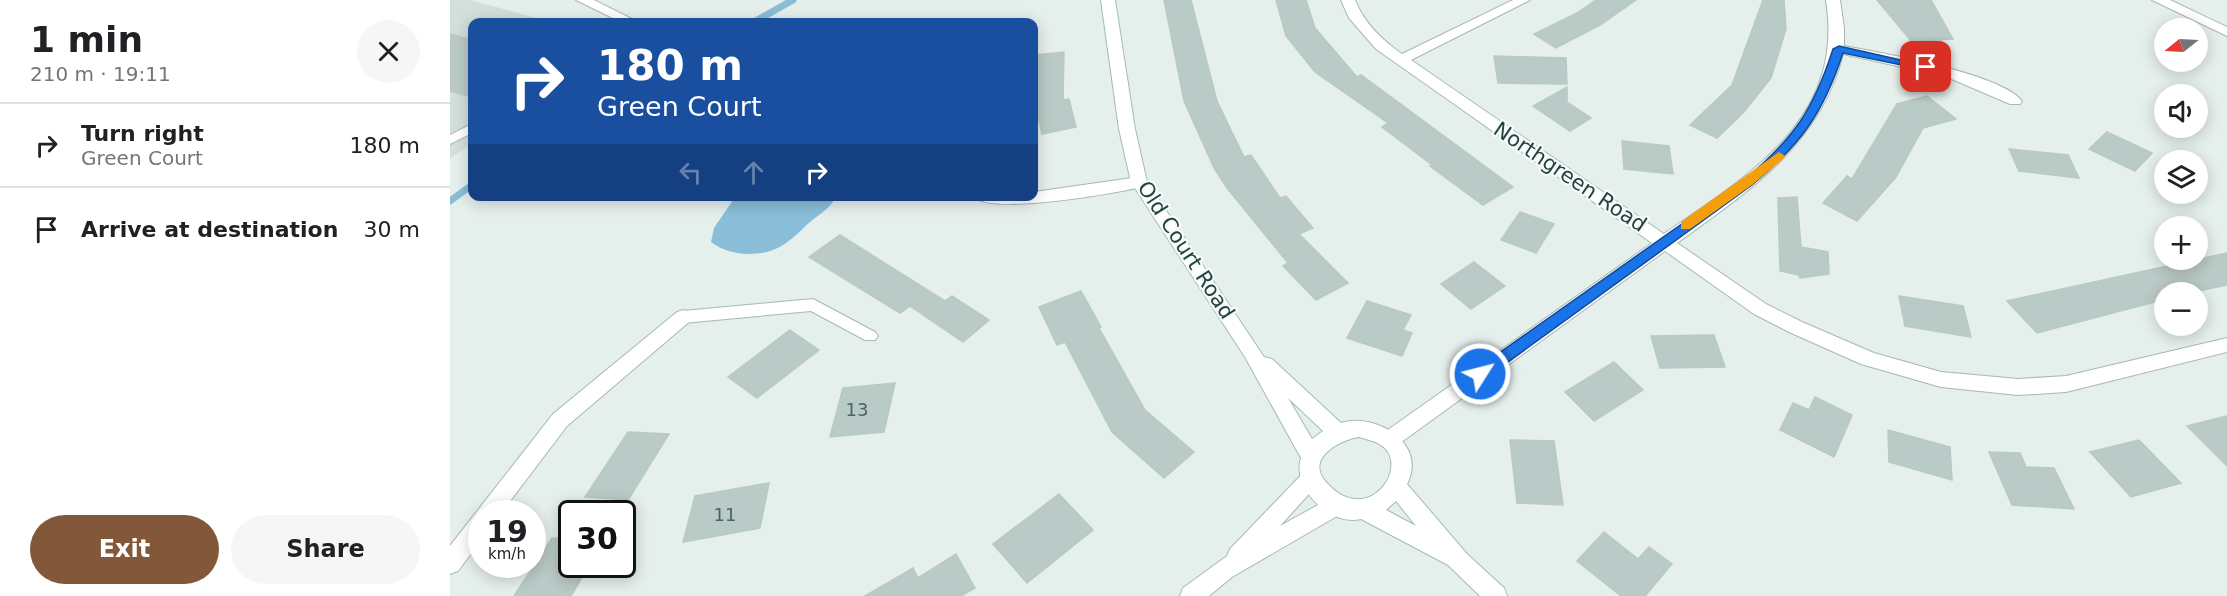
<!DOCTYPE html>
<html lang="en">
<head>
<meta charset="utf-8">
<style>
  :root { --surface:#fff; --page:#f6f6f6; --text:#202124; --muted:#757577; --line:#e0e0e0; --accent:#83583a }
  body { margin:0; font-family:"DejaVu Sans",sans-serif; background:var(--page); color:var(--text); height:100vh; display:flex; flex-direction:column; font-size:22px; white-space:nowrap }
  * { box-sizing:border-box; margin:0 }
  p { font-size:20px; color:var(--muted) }
  .icon { flex:none; width:33px; height:33px; fill:none; stroke:currentColor; stroke-width:2; stroke-linecap:round; stroke-linejoin:round }
  .map { position:relative; flex:1; overflow:hidden }
  .panel { display:flex; flex-direction:column; background:var(--surface); width:450px }
  .panel>* { flex:none }
  .guide { position:absolute; left:18px; top:18px; width:570px; height:183px; border-radius:12px; box-shadow:0 3px 15px #0003; background:#1a4fa0; color:#fff; overflow:hidden }
  .needle { width:39px; rotate:252deg }
  .controls { position:absolute; left:1704px; top:18px; display:grid; gap:12px }
  .controls a { display:grid; place-items:center; width:54px; height:54px; border-radius:50%; background:var(--surface); box-shadow:0 3px 15px #0003; font-size:30px }
  .speed { position:absolute; left:18px; top:500px; display:flex; gap:12px; font-size:30px; font-weight:700; text-align:center }
  .speed>* { display:grid; place-content:center; width:78px; height:78px; border-radius:50%; background:var(--surface); box-shadow:0 3px 15px #0003; line-height:1 }
  .speed small { font-size:15px; font-weight:400 }
  .speed .limit { border:3px solid #111; border-radius:9px; background:#fff; color:#111 }
  .pin { position:absolute; display:grid; place-items:center; width:51px; height:51px; color:#fff; margin:-26px; border-radius:12px; box-shadow:0 3px 9px #0006 }
  .me { position:absolute; width:66px; margin:-33px; rotate:54deg; stroke-linejoin:round; filter:drop-shadow(0 0 4px #0008) }
  .turn { display:flex; align-items:center; gap:21px; height:126px; padding:0 30px; font-size:27px }
  .turn .icon { width:78px; height:78px; stroke-width:2.5 }
  .turn b { display:block; font-size:42px; line-height:51px }
  .lanes { display:flex; align-items:center; height:57px; padding:0 30px; background:#0003; justify-content:center; gap:30px; direction:ltr }
  .lanes .off { opacity:.35 }
  .round { display:grid; place-items:center; flex:none; width:63px; height:63px; border-radius:32px; background:var(--page) }
  .overview { display:flex; align-items:center; justify-content:space-between; height:102px; padding:0 30px }
  h1 { font-size:36px; font-weight:600; line-height:45px }
  .action { display:flex; gap:12px; margin-top:auto; padding:12px 30px }
  .action a { flex:1; height:69px; border-radius:36px; background:var(--accent); color:#fff; font-size:24px; font-weight:600; line-height:69px; text-align:center }
  .action a+a { background:var(--page); color:var(--text) }
  ul { padding:0; list-style:none }
  li { display:flex; align-items:center; gap:18px; height:84px; padding:0 30px; border-top:2px solid var(--line) }
  li div { flex:1 }
  li b { display:block; font-size:22px }
  li em { font-style:normal }
  main { display:flex; flex:1; min-height:0 }
  .map>svg:first-child { display:block }
  .built { fill:#d3dfdc }
  .water { fill:#8abed8 }
  .lines { fill:none; stroke-linecap:round; stroke-linejoin:round }
  .stream { stroke:#8abed8; stroke-width:7 }
  .building { fill:#bacac6; stroke:#b7cac5; stroke-width:1.5 }
  .service-casing { stroke:#a7b8b5; stroke-width:2 }
  .minor-casing { stroke:#a7b8b5; stroke-width:2 }
  .tertiary-casing { stroke:#a7b8b5; stroke-width:2 }
  .secondary-casing { stroke:#a2bcb8; stroke-width:2 }
  .service { fill:#fff; fill-rule:evenodd }
  .minor { fill:#fff; fill-rule:evenodd }
  .tertiary { fill:#fff; fill-rule:evenodd }
  .secondary { fill:#fff; fill-rule:evenodd }
  .route { fill:#1a73e8; stroke:#114b97; stroke-width:1.5 }
  .slow { fill:#f59e0b }
  .labels { text-anchor:middle; stroke-width:4.5; stroke-linejoin:round; paint-order:stroke }
  .number-label { font-size:18px; fill:#486562 }
  .street-label { font-size:21px; fill:#224340; stroke:#f6fbf9 }
</style>
</head>
<body>
<main>
<section class="panel">
<div class="overview"><div><h1>1 min</h1><p>210 m · 19:11</p></div><a class="round"><svg class="icon" aria-label="close" viewBox="0 0 24 24"><path d="M6 6l12 12M18 6L6 18"/></svg></a></div>
<ul>
<li><svg class="icon" aria-label="right" viewBox="0 0 24 24"><path d="M7 20v-9h11M14 6l5 5-5 5"/></svg><div><b>Turn right</b><p>Green Court</p></div><em>180 m</em></li>
<li><svg class="icon" aria-label="arrive" viewBox="0 0 24 24"><path d="M6 21V4h12l-3 4 3 4H6"/></svg><div><b>Arrive at destination</b></div><em>30 m</em></li>
</ul>
<div class="action"><a>Exit</a><a>Share</a></div>
</section>
<div class="map">
<svg width="1777" height="596" viewBox="0 0 1777 596">
  <rect width="100%" height="100%" fill="#e5efec"/>
  <path class="built" d="M0,0h20l81,22h-79v122l-22,14z"/>
  <path class="water" d="M285,197v-1l101,1c-6,11 -16,17 -26,25 -11,10 -23,23 -37,28 -19,7 -46,5 -62,-8l3,-14z"/>
  <g class="lines">
    <g class="stream">
      <path d="M304,22l39,-22"/>
      <path d="M0,201l22,-16"/>
    </g>
  </g>
  <g class="building">
    <path d="M714,0h27l26,101 27,56 7,-2 29,43 6,-2 27,32 -14,6 49,49 -32,17 -33,-34 5,-3 -61,-75 -13,-20 -30,-67z"/>
    <path d="M826,0h30l9,28 42,49 4,-2 152,112 -30,18 -53,-39 2,-1 -50,-38 6,-4 -73,-51 -29,-36z"/>
    <path d="M1146,0h40l-36,25 -44,23 -22,-14 43,-21z"/>
    <path d="M1313,0h21l2,29 -15,49 -27,34 -27,26 -27,-13 42,-40z"/>
    <path d="M1427,0h54l22,39 -41,3z"/>
    <path d="M0,34l22,6v57l-22,-6z"/>
    <path d="M614,52l-1,48 6,-1 7,28 -34,7 -3,-14 -5,1 1,-66z"/>
    <path d="M1044,56l72,2 1,26 -69,-1z"/>
    <path d="M1117,87v15l24,16 -21,13 -37,-25z"/>
    <path d="M1477,96l29,23 -33,9 -27,49 -39,44 -34,-18 24,-27 5,3 45,-75z"/>
    <path d="M1657,132l45,21 -17,18 -46,-22z"/>
    <path d="M1172,141l47,5 4,28 -49,-5z"/>
    <path d="M1559,149l59,6 11,23 -60,-7z"/>
    <path d="M1347,197l4,50 27,5 1,22 -29,4 -1,-3 -19,-4 -2,-73z"/>
    <path d="M1070,212l34,12 -18,29 -35,-13z"/>
    <path d="M390,235l105,66 7,-5 37,24 -26,22 -53,-36 -10,7 -91,-56z"/>
    <path d="M1777,253v32l-33,7h-30l-1,8 -126,33 -30,-32z"/>
    <path d="M1024,262l31,24 -34,23 -30,-25z"/>
    <path d="M631,291l20,36 -2,1 46,82 49,42 -30,26 -52,-46 -47,-90 -8,3 -18,-38z"/>
    <path d="M1449,296l64,10 8,31 -66,-11z"/>
    <path d="M917,301l44,14 -8,15 9,3 -10,23 -55,-18z"/>
    <path d="M340,330l29,20 -62,48 -29,-21z"/>
    <path d="M1264,335l11,32 -65,1 -9,-32z"/>
    <path d="M1164,362l29,28 -49,31 -29,-29z"/>
    <path d="M445,383l-11,49 -54,5 13,-49z"/>
    <path d="M1365,397l37,18 -18,42 -54,-27 13,-27 16,7z"/>
    <path d="M1777,416v50l-40,-40z"/>
    <path d="M1438,430l62,17 2,33 -63,-18z"/>
    <path d="M178,432l41,2 -41,66 -43,-3z"/>
    <path d="M1060,440l44,1 9,64 -46,-2z"/>
    <path d="M1689,440l42,43 -50,14 -41,-45z"/>
    <path d="M1539,452l31,1 6,14 28,1 20,41 -62,-4z"/>
    <path d="M319,483l-9,45 -77,14 12,-46z"/>
    <path d="M609,494l34,36 -66,53 -34,-39z"/>
    <path d="M1154,532l34,27 11,-12 23,17 -27,32h-24l-44,-35z"/>
    <path d="M102,538l20,1v25h18l-19,32h-57z"/>
    <path d="M506,554l19,34 -14,8h-96l48,-28 5,10z"/>
  </g>
  <g class="lines">
    <defs>
      <g id="service">
        <path d="M22,124v9l-22,11v-9z"/>
        <path d="M363,299l62,33 3,4 -3,4h-10l-54,-29 -128,12 -5,-2 -3,-4 3,-4 5,-2z"/>
      </g>
      <g id="minor">
        <path d="M891,0h14c9,23 27,40 47,54l111,-54h17l-119,60 253,174c86,-60 181,-114 162,-234h14l4,28v18c37,7 156,27 178,55l-2,3h-10l-63,-27 -104,-23c-23,91 -94,137 -166,189l89,61 36,18 72,31 67,19 77,7 48,-3 161,-38v14l-161,40 -48,3 -77,-8 -80,-23 -72,-32 -35,-18 -89,-63 -269,195 -7,3 -7,-3 -3,-6 3,-6 270,-191 -276,-194 -27,-31z"/>
        <path d="M1702,0h18l57,27v9z"/>
        <path d="M233,310l6,2 3,5 -3,5 -122,104 -66,87h-19v26l-24,32 -8,3v-28l103,-132 124,-102z"/>
      </g>
      <g id="tertiary">
        <path d="M126,0h18l44,22h-17z"/>
        <path d="M689,177l6,1 2,4 -2,4c-26,7 -157,30 -172,10h61v-4z"/>
        <path d="M861,469l7,3 3,6 -3,6 -38,42 56,-31 8,3 3,7 -3,7 -112,65 -23,19h-29l3,-8 44,-32 3,-7 74,-77z"/>
      </g>
      <path id="secondary" d="M651,0h14l20,129 12,53 117,175 8,2 69,64c35,-11 87,21 66,61l60,70 37,34 3,8h-27l-32,-31 -87,-46c-29,8 -70,-30 -60,-61l-56,-101 -114,-175 -12,-53zM838,398l35,33 -11,8zM909,437c6,2 16,4 22,8 31,20 -13,85 -55,37 -21,-23 13,-42 33,-45zM946,501l20,25 -30,-16z"/>
    </defs>
    <use href="#service" class="service-casing"/>
    <use href="#minor" class="minor-casing"/>
    <use href="#tertiary" class="tertiary-casing"/>
    <use href="#secondary" class="secondary-casing"/>
    <use href="#service" class="service"/>
    <use href="#minor" class="minor"/>
    <use href="#tertiary" class="tertiary"/>
    <use href="#secondary" class="secondary"/>
  </g>
  <path class="route" d="M1389,46l93,21 -6,3 -83,-17c-20,61 -42,91 -91,132l-266,193h-11l-2,-4 2,-4 269,-190c50,-42 69,-69 89,-131z"/>
  <path class="slow" d="M1329,152l6,4 -2,3 -31,26 -62,44h-9v-7z"/>
  <g class="labels">
    <g class="number-label">
      <text x="407" y="416">13</text>
      <text x="275" y="521">11</text>
    </g>
    <g class="street-label">
      <text transform="translate(1120 177) rotate(34)" y="7">Northgreen Road</text>
      <text transform="translate(736 250) rotate(57)" y="7">Old Court Road</text>
    </g>
  </g>
</svg>
<div class="controls">
<a><svg class="needle" viewBox="-14 -14 28 28"><path d="M0-13l5 13h-10z" fill="#e53935"/><path d="M0 13l5-13h-10z" fill="#757577"/></svg></a>
<a><svg class="icon" aria-label="sound" viewBox="0 0 24 24"><path d="M4 9h4l5-4v14l-5-4H4zM17 9q2 3 0 6"/></svg></a>
<a><svg class="icon" aria-label="layers" viewBox="0 0 24 24"><path d="M12 4l9 5-9 5-9-5zM3 14l9 5 9-5"/></svg></a>
<a>+</a>
<a>−</a>
</div>
<div class="speed"><div>19<small>km/h</small></div><div class="limit">30</div></div>
<div class="pin" style="left:1476px;top:67px;background:#d93025"><svg class="icon" aria-label="arrive" viewBox="0 0 24 24"><path d="M6 21V4h12l-3 4 3 4H6"/></svg></div>
<svg class="me" style="left:1030px;top:374px" viewBox="-20 -20 40 40"><circle r="17" fill="#1a73e8" stroke="#fff" stroke-width="3"/><path d="M0-11L8 9 0 5-8 9z" fill="#fff"/></svg>
<div class="guide">
<div class="turn"><svg class="icon" aria-label="right" viewBox="0 0 24 24"><path d="M7 20v-9h11M14 6l5 5-5 5"/></svg><div><b>180 m</b>Green Court</div></div>
<div class="lanes"><svg class="icon off" aria-label="left" viewBox="0 0 24 24"><path d="M17 20v-9H6M10 6l-5 5 5 5"/></svg><svg class="icon off" aria-label="ahead" viewBox="0 0 24 24"><path d="M12 20V5M6 11l6-6 6 6"/></svg><svg class="icon" aria-label="right" viewBox="0 0 24 24"><path d="M7 20v-9h11M14 6l5 5-5 5"/></svg></div>
</div>
</div>
</main>
</body>
</html>
